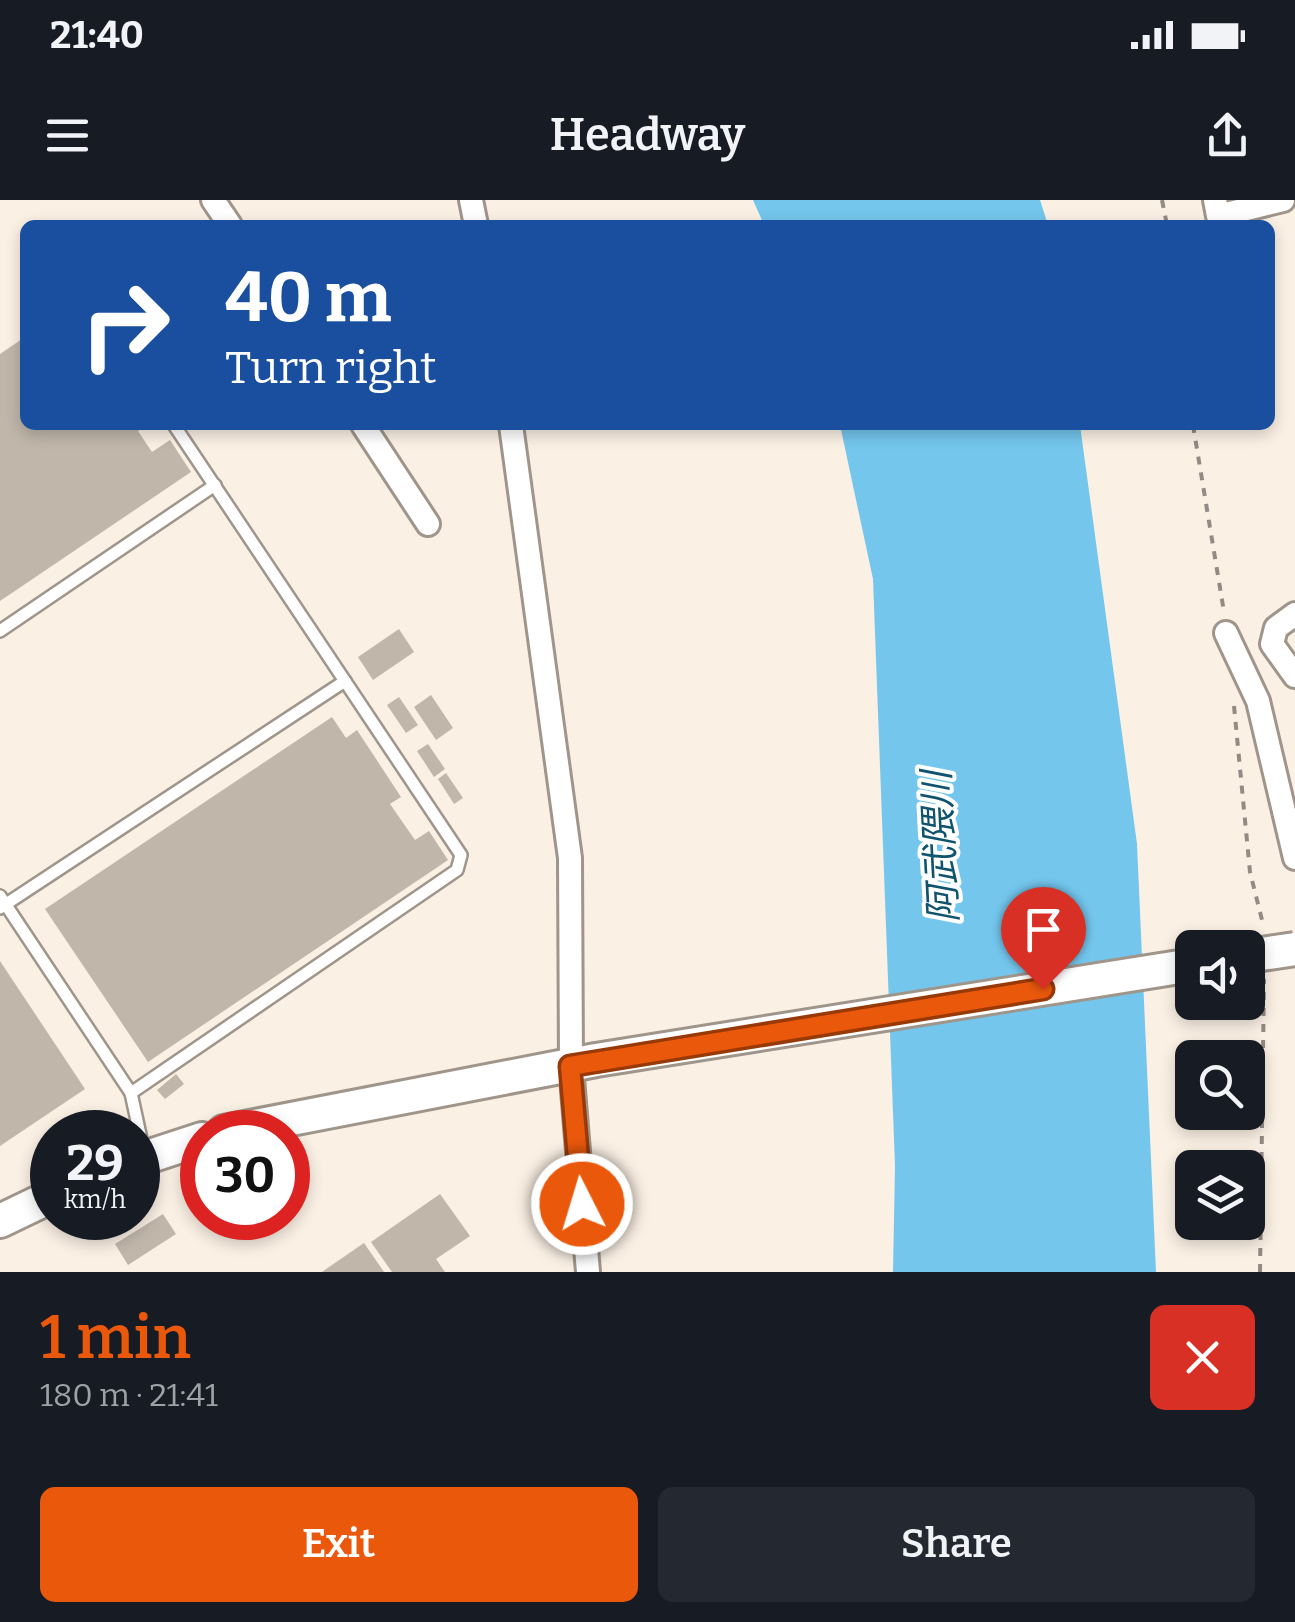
<!DOCTYPE html>
<html lang="en">
<head>
<meta charset="utf-8">
<style>
  :root { --surface:#171b24; --page:#242831; --text:#f1f3f6; --muted:#9ea1a6; --accent:#ea580c }
  body { margin:0; font-family:Bitter,"Noto Sans JP",serif; background:var(--page); color:var(--text); height:100vh; display:flex; flex-direction:column; font-size:38px; white-space:nowrap }
  * { box-sizing:border-box; margin:0 }
  p { font-size:32px; color:var(--muted) }
  .icon { flex:none; width:55px; height:55px; fill:none; stroke:currentColor; stroke-width:2; stroke-linecap:round; stroke-linejoin:round }
  .map { position:relative; height:1072px; overflow:hidden }
  .details { display:flex; flex-direction:column; background:var(--surface); flex:1 }
  .details>* { flex:none }
  .top-card { position:absolute; left:20px; top:20px; width:1255px; height:210px; border-radius:15px; box-shadow:0 5px 15px #0003; background:#1a4fa0; color:#fff; overflow:hidden }
  .buttons { position:absolute; left:1175px; top:730px; display:grid; gap:20px }
  .buttons a { display:grid; place-items:center; width:90px; height:90px; border-radius:15px; background:var(--surface); box-shadow:0 5px 15px #0003; font-size:50px }
  .speed { position:absolute; left:30px; top:910px; display:flex; gap:20px; font-size:50px; font-weight:700; text-align:center }
  .speed>* { display:grid; place-content:center; width:130px; height:130px; border-radius:50%; background:var(--surface); box-shadow:0 5px 15px #0003; line-height:1 }
  .speed small { font-size:25px; font-weight:400 }
  .speed .limit { border:15px solid #d22; background:#fff; color:#111 }
  .pin { position:absolute; display:grid; place-items:center; width:85px; height:85px; color:#fff; margin:-102px -42px; border-radius:50% 50% 50% 0; rotate:-45deg; box-shadow:0 0 10px #0007 }
  .pin .icon { rotate:45deg }
  .me { position:absolute; width:110px; margin:-55px; rotate:355deg; stroke-linejoin:round; filter:drop-shadow(0 0 8px #0008) }
  .turn { display:flex; align-items:center; gap:35px; height:210px; padding:0 40px; font-size:45px }
  .turn .icon { width:130px; height:130px; stroke-width:2.5 }
  .turn b { display:block; font-size:70px; line-height:85px }
  .round { display:grid; place-items:center; flex:none; width:105px; height:105px; border-radius:15px; background:var(--page) }
  .headline { display:flex; align-items:center; justify-content:space-between; height:170px; padding:0 40px }
  h1 { font-size:60px; font-weight:600; line-height:75px; color:var(--accent) }
  .action { display:flex; gap:20px; margin-top:auto; padding:20px 40px }
  .action a { flex:1; height:115px; border-radius:15px; background:var(--accent); color:#fff; font-size:40px; font-weight:600; line-height:115px; text-align:center }
  .action a+a { background:var(--page); color:var(--text) }
  .status { display:flex; justify-content:space-between; align-items:center; height:70px; padding:0 50px; background:var(--surface); direction:ltr }
  .status svg { height:28px; fill:currentColor }
  header { display:flex; justify-content:space-between; align-items:center; height:130px; padding:0 40px; background:var(--surface); font-size:45px; font-weight:600 }
  .map>svg:first-child { display:block }
  .water { fill:#74c6ed }
  .building { fill:#c0b6aa }
  .lines { fill:none; stroke-linecap:round; stroke-linejoin:round }
  .lane-casing { stroke:#9f958a; stroke-width:16 }
  .street-casing { stroke:#9f958a; stroke-width:28 }
  .secondary-casing { stroke:#9f958a; stroke-width:38 }
  .path { stroke:#938b83; stroke-width:4; stroke-dasharray:8 8; stroke-linecap:butt }
  .lane { stroke:#fff; stroke-width:11 }
  .street { stroke:#fff; stroke-width:22 }
  .secondary { stroke:#fff; stroke-width:32 }
  .secondary-bridge-casing { stroke:#9f958a; stroke-width:38; stroke-linecap:butt }
  .secondary-bridge { stroke:#fff; stroke-width:32 }
  .route-casing { stroke:#983908; stroke-width:25 }
  .route { stroke:#ea580c; stroke-width:18 }
  .labels { text-anchor:middle; stroke-width:8; stroke-linejoin:round; paint-order:stroke }
  .water-label { font-size:38px; font-style:italic; fill:#10536e; stroke:#fff }
</style>
</head>
<body>
<div class="status"><b>21:40</b><svg viewBox="0 0 49 12"><path d="M0 12V9h3v3zM5 12V6h3v6zM10 12V3h3v9zM15 12V0h3v12zM26 1h20v11H26zM47 4h2v5h-2z"/></svg></div>
<header><svg class="icon" aria-label="menu" viewBox="0 0 24 24"><path d="M4 6h16M4 12h16M4 18h16"/></svg>Headway<svg class="icon" aria-label="share" viewBox="0 0 24 24"><path d="M12 15V3M7 8l5-5 5 5M5 13v7h14v-7"/></svg></header>
<div class="map">
<svg width="1295" height="1072" viewBox="0 0 1295 1072">
  <rect width="100%" height="100%" fill="#fbf0e4"/>
  <g class="water">
    <path d="M753,0h287l8,25h-284z"/>
    <path d="M840,225h240l57,419 19,428h-263l2,-106 -22,-587z"/>
  </g>
  <g class="building">
    <path d="M25,137v88h122l-9,6 14,21 18,-12 21,32 -191,129v-247z"/>
    <path d="M399,429l15,23 -41,28 -15,-23z"/>
    <path d="M431,495l22,33 -17,12 -22,-33z"/>
    <path d="M399,497l19,28 -12,8 -19,-28z"/>
    <path d="M332,517l14,21 11,-8 44,67 -11,7 25,36 14,-9 19,29 -300,202 -103,-153z"/>
    <path d="M428,544l17,25 -11,8 -17,-26z"/>
    <path d="M446,573l17,25 -9,6 -16,-25z"/>
    <path d="M0,761l85,128 -85,57z"/>
    <path d="M176,874l8,10 -19,15 -8,-9z"/>
    <path d="M440,994l30,42 -34,23 9,13h-53l-21,-30z"/>
    <path d="M163,1014l13,20 -48,31 -13,-21z"/>
    <path d="M236,1018h27l4,10 -23,8z"/>
    <path d="M364,1043l20,29h-62l7,-5z"/>
  </g>
  <g class="lines">
    <defs>
      <g id="lane">
        <path d="M0,431l215,-146"/>
        <path d="M0,696l131,197 13,60"/>
        <path d="M0,708l345,-227"/>
        <path d="M131,893l326,-223 4,-15 -287,-430"/>
      </g>
      <g id="street">
        <path d="M213,0l17,25"/>
        <path d="M471,0l5,25"/>
        <path d="M1215,0l3,16 65,-16"/>
        <path d="M363,225l65,99"/>
        <path d="M511,225l59,433 1,208 17,206"/>
        <path d="M1295,414l-19,14 -4,16 23,32"/>
        <path d="M1226,433l32,68 37,157"/>
      </g>
      <g id="secondary">
        <path d="M224,932l372,-72 596,-95"/>
        <path d="M138,960l64,-21"/>
        <path d="M0,1021l52,-25"/>
      </g>
    </defs>
    <use href="#lane" class="lane-casing"/>
    <use href="#street" class="street-casing"/>
    <use href="#secondary" class="secondary-casing"/>
    <g class="path">
      <path d="M1162,0l5,25"/>
      <path d="M1193,225l31,187"/>
      <path d="M1234,506l16,166 13,52"/>
      <path d="M1260,1072l4,-293"/>
    </g>
    <use href="#lane" class="lane"/>
    <use href="#street" class="street"/>
    <use href="#secondary" class="secondary"/>
    <defs>
      <path id="secondary-bridge" d="M1248,756l47,-7"/>
    </defs>
    <use href="#secondary-bridge" class="secondary-bridge-casing"/>
    <use href="#secondary-bridge" class="secondary-bridge"/>
  </g>
  <g class="lines">
    <defs>
      <path id="route" d="M582,1004l-12,-138 473,-77"/>
    </defs>
    <use href="#route" class="route-casing"/>
    <use href="#route" class="route"/>
  </g>
  <g class="labels">
    <g class="water-label">
      <text transform="translate(940 647) rotate(-93)" y="13">阿武隈川</text>
    </g>
  </g>
</svg>
<div class="buttons">
<a><svg class="icon" aria-label="sound" viewBox="0 0 24 24"><path d="M4 9h4l5-4v14l-5-4H4zM17 9q2 3 0 6"/></svg></a>
<a><svg class="icon" aria-label="search" viewBox="0 0 24 24"><circle cx="10" cy="10" r="6"/><path d="M15 15l6 6"/></svg></a>
<a><svg class="icon" aria-label="layers" viewBox="0 0 24 24"><path d="M12 4l9 5-9 5-9-5zM3 14l9 5 9-5"/></svg></a>
</div>
<div class="speed"><div>29<small>km/h</small></div><div class="limit">30</div></div>
<div class="pin" style="left:1043px;top:789px;background:#d93025"><svg class="icon" aria-label="arrive" viewBox="0 0 24 24"><path d="M6 21V4h12l-3 4 3 4H6"/></svg></div>
<svg class="me" style="left:582px;top:1004px" viewBox="-20 -20 40 40"><circle r="17" fill="#ea580c" stroke="#fff" stroke-width="3"/><path d="M0-11L8 9 0 5-8 9z" fill="#fff"/></svg>
<div class="top-card">
<div class="turn"><svg class="icon" aria-label="right" viewBox="0 0 24 24"><path d="M7 20v-9h11M14 6l5 5-5 5"/></svg><div><b>40 m</b>Turn right</div></div>
</div>
</div>
<section class="details">
<div class="headline"><div><h1>1 min</h1><p>180 m · 21:41</p></div><a class="round" style="background:#d93025;color:#fff"><svg class="icon" aria-label="close" viewBox="0 0 24 24"><path d="M6 6l12 12M18 6L6 18"/></svg></a></div>
<div class="action"><a>Exit</a><a>Share</a></div>
</section>
</body>
</html>
